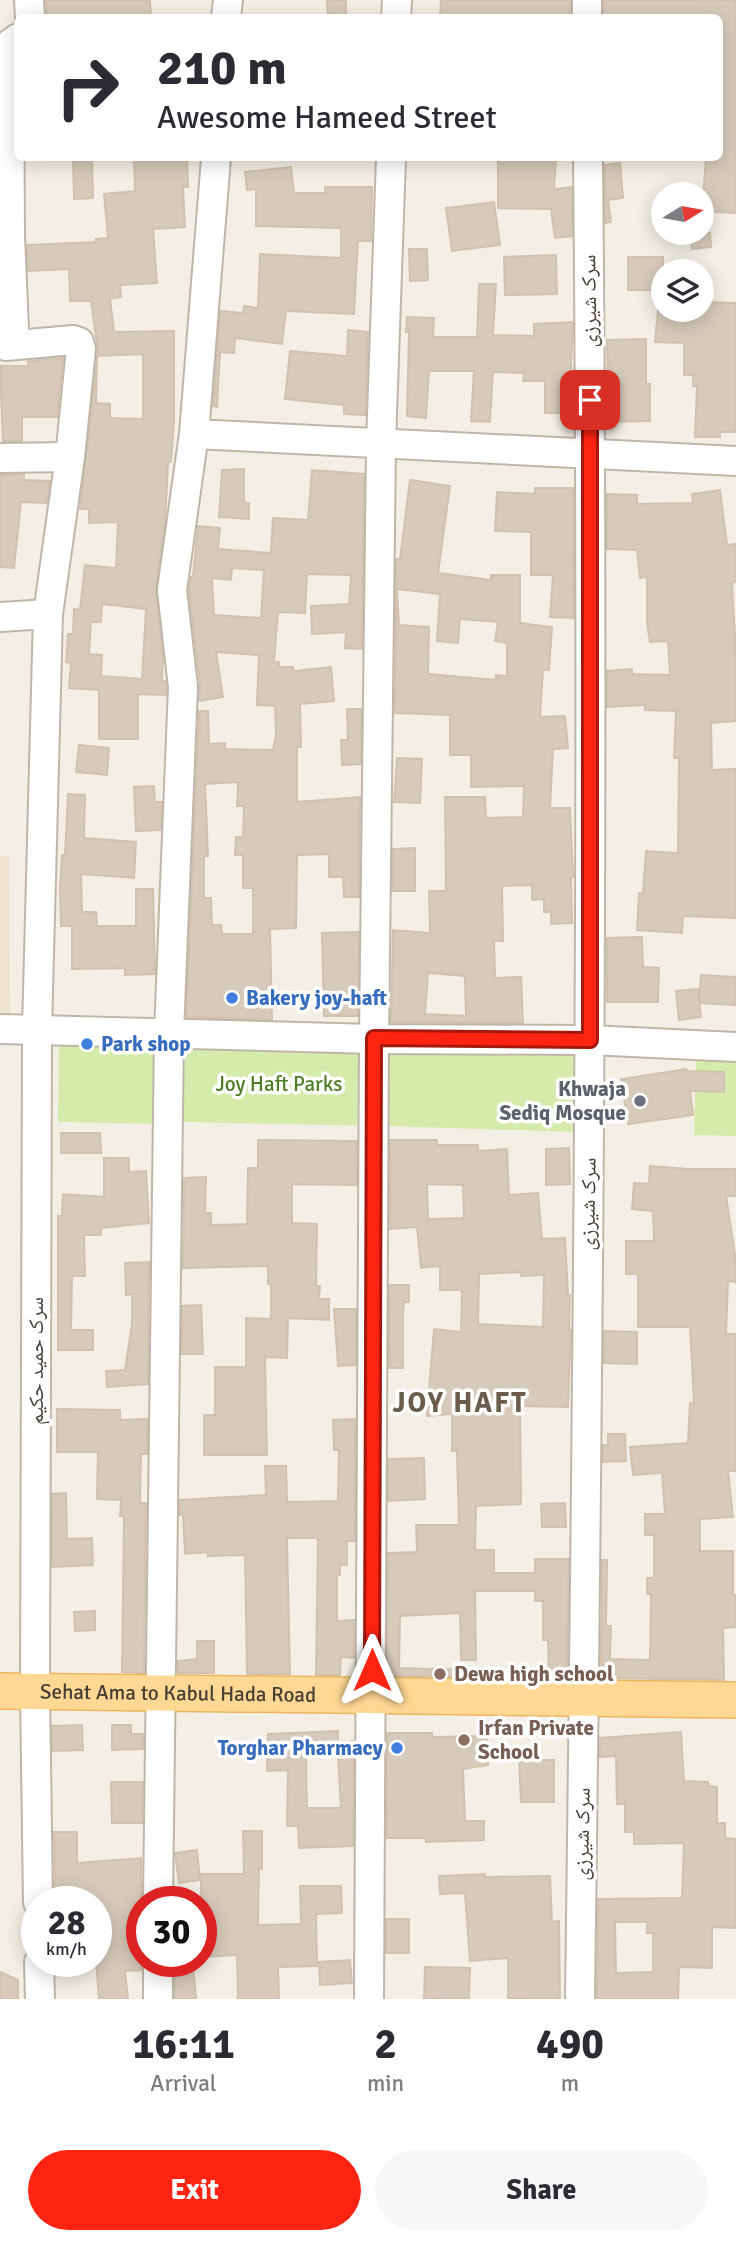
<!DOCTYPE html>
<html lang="en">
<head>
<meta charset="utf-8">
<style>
  :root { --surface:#fff; --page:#f7f7f7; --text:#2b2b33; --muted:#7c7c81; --accent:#ff2412 }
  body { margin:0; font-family:Signika,"Noto Naskh Arabic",sans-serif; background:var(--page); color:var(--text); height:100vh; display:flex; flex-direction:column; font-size:26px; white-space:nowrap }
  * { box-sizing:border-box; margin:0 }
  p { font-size:23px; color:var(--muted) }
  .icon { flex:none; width:38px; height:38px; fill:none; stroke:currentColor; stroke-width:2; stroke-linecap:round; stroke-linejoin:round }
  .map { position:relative; height:1999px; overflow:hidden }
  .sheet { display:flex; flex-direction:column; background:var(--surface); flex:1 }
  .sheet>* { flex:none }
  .guide { position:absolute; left:14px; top:14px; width:709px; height:147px; border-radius:10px; box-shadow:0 4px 18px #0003; background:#fff; color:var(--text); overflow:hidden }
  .needle { width:46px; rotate:79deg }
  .fabs { position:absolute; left:651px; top:182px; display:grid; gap:14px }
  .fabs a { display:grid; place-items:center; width:63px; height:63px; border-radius:50%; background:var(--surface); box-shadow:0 4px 18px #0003; font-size:35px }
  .speed { position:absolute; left:21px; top:1886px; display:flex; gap:14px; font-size:35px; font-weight:700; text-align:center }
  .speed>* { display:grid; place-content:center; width:91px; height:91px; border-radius:50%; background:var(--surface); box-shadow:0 4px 18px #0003; line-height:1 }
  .speed small { font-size:18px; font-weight:400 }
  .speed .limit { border:10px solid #d22; background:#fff; color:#111 }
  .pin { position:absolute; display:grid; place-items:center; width:60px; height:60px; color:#fff; margin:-30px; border-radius:14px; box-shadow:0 4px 10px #0006 }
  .me { position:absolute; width:77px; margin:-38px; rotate:0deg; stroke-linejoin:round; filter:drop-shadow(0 0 5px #0008) }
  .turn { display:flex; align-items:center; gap:24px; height:147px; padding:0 28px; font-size:32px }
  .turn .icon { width:91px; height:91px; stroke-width:2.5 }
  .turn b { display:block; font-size:49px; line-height:60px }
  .eta { display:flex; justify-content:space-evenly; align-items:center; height:119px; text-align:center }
  .eta b { font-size:42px; font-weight:700; line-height:49px }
  .cta { display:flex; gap:14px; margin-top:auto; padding:14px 28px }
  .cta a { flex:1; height:80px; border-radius:42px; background:var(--accent); color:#fff; font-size:28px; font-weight:700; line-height:80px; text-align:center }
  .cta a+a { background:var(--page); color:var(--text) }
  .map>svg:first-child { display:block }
  .education { fill:#eee3cf }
  .green { fill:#d4ebac }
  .building { fill:#d6cabb; stroke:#d2c1ae; stroke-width:2; fill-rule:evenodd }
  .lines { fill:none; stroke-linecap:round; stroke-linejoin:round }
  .minor-casing { stroke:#c0b6a8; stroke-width:32 }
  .major-casing { stroke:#ebb65d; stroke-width:38 }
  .minor { stroke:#fff; stroke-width:28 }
  .major { stroke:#ffd894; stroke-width:35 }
  .route-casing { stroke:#a6170c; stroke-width:18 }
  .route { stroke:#ff2412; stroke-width:12 }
  .shop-dot { fill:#3f7fe0; stroke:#fff; stroke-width:2.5 }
  .worship-dot { fill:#6b7280; stroke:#fff; stroke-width:2.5 }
  .education-dot { fill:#8d6e63; stroke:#fff; stroke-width:2.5 }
  .labels { text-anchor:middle; stroke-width:7; stroke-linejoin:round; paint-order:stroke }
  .street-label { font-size:21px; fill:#473f35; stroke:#fff }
  .shop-label { font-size:21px; font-weight:bold; fill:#366cbe; stroke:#fff; text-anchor:start }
  .park-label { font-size:21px; fill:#4d7d24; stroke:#fff }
  .worship-label { font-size:21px; font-weight:bold; fill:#5b616d; stroke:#fff; text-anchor:end }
  .education-label { font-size:21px; font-weight:bold; fill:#785e54; stroke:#fff; text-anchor:start }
  .district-label { font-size:28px; font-weight:bold; letter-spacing:2px; fill:#6b5c4b; stroke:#fff }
</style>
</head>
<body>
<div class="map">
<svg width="736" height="1999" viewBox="0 0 736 1999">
  <rect width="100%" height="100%" fill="#f4efe6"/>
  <path class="education" d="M0,856h9l1,159h-10z"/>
  <g class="green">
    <path d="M59,1040l106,2 -1,82 -106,-2z"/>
    <path d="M185,1043l189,4 -2,79 -189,-4z"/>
    <path d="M388,1047l192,6 -3,79 -191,-6z"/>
    <path d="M696,1056l40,1v79l-42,-1z"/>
  </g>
  <g class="building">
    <path d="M46,0h104l1,18h-104z"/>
    <path d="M327,0h19v18h-18z"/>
    <path d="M441,0h129v18h-130z"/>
    <path d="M604,0h132v213l-34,-2 4,-53h13v-140h-115z"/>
    <path d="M73,158h19l1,40 -19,1z"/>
    <path d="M134,158h53l1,29h-5l2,40 -32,2 4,54 -37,2 1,12 -11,2 4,33 60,-1v89l-3,42h-3l-3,60 -9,66 7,70 -1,23h4v14l-28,-1v45h-39v-49l-30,-2 2,-25 -5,-1 2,-28h5l1,-25 6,1 5,-45 31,3 2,-46 -29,1v-14h-9l18,-158 -7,-50h-21l-1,-32 -41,2 -1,-26 69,-3v-3l12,-1 -4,-44 31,-3zM143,354v65l-33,-1v-14l-14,-1 1,-47zM102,604l44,5 -4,70 -41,-3 1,-21 -13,-1 2,-32h10z"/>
    <path d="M498,158h58l-2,31 18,-2v49l-17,2 -4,-29 -53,-1z"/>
    <path d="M620,163l3,35 -15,2 3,22 -6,1v-58z"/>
    <path d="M291,167l3,26h31v-6h47l-1,54h-13l-4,73 -68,-3 -4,33 -47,-6 -1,15 -14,-1 -3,55 -4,-1 7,-95 23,2 1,-7 14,2 2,-54 81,4v-30l-85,-2v-37l-9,1 -2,-18z"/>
    <path d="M494,202l6,43 -48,6 -6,-43z"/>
    <path d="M691,233h19l1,14 -19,2z"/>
    <path d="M409,249h18l1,31 -18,1z"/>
    <path d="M556,255l1,39 -52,1 -1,-38z"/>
    <rect x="628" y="257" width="35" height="33"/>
    <path d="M479,284h17l-3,51 41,1v-12l39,-2 -3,66h3v25h-28v-32h-22l1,-8 -31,-1 -3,50 -19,-1 3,-50h-45l-3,47 -19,-2 2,-84h-3l1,-15 27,1 -1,19h44z"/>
    <path d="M702,302l34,1v129h-16v5h-25l2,-51h-4v-11h-9v-32l-29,-1 3,-32h44z"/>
    <path d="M348,330l20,2 -3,83 -21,-1v-9l-59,-6 5,-48 57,5z"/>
    <path d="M646,339v45h4v37l-41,1 -2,-82z"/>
    <path d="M63,358l-6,59h-35v24h-19l-3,-75h28v-5z"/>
    <path d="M244,469v33l5,1v16l-30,-2 3,-47z"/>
    <path d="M312,470l52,4 -2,175 -17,-1 1,-16 -34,2 -1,-28 38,-2 2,-29 -44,-1 -2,39 -27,-1 -4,50h5v5h14l1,4 37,-4 3,34 -34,3 1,43h-4v55l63,-5 -1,100h-15l-1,-20h-14v-23l-32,1 -1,73 -26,1 2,91 -86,-3 13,-306h9l1,33 16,-1v6l48,1 3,-15 -1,-29 -18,-1 2,-50 -43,-3 7,45 -24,4 1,-16 -11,-95 2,-13h2l5,-51 22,2 -2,21 53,4 2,-35 35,2zM232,568l32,2 -3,48 -47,-3 -2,-37 19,2zM238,782l-1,24h7l-1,31h-7l-1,18h8v33h10v46h-31l-1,-9h-9l-1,-27h-7v-42h4l-3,-72z"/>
    <path d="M24,474v6l26,1 -3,22 -26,-1 -7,66 -14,-1v-92z"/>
    <path d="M410,480l40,6 -12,87 53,7v-5h29v48l32,4 -3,43h-6l-3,47 25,-1 3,32 -15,1 -3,59h20l3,69h-2l1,46 -21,1v-12h-7v-13l-12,1v-15l-30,1 1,55h-9l1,37 26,-1 2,46h-57v-3v3l-75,-1 2,-92 37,3 -1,-42h17l-1,-94h40l1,21 37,-1 1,-31 -53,1v-32h-21v-40l-55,-2 1,-154h4zM397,589l43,5 -3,47 21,2 2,-24 38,3 -3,19 12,2v33l-11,-1v5l-68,-6 1,-47 -30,-2zM428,973l37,3 1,40 -41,-2z"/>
    <path d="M535,488h38l1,130 -24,-1 3,-42h-22v-43l-36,-1 2,-39 38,2z"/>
    <path d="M720,490l7,55 9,-1v38l-4,1 4,72v66l-25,2 1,47 24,-1v149l-53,-2 -1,17 -45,-3 2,-37 4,1 3,-43 32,2 1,-95h-5l2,-47 -31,-1v-5l-38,2v-36l25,-2v5l38,1 -2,-34 -18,1 -3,-19v-46l-7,1 -3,-28 -30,-1v-55l30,1v9l56,-1 -1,-9z"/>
    <path d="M347,709h14v55l-19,1 -1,-25h7z"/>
    <path d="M79,745l30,3 -2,27 -31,-3z"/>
    <path d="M397,758l25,1 -2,44 -26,-1z"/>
    <path d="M154,786l1,16h7l-1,28 -25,1 -2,-44z"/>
    <path d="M68,794l17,1 -1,43 52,4 -2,36 -53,-4 1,38h14l1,14h39v-37h17l2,85 -30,1v-7l-53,1v-43h-11l-1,-39 2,-32h3z"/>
    <path d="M415,848v43h-23l1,-42z"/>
    <path d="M359,932l-1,84h-34l-2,-83z"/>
    <path d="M642,937l1,30 16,1 -1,34h-51v-64z"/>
    <path d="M701,975l35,2v28l-37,-2z"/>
    <path d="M698,989l3,28 -22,3 -3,-29z"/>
    <path d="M686,1069l1,2 37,1v20l-34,-1 3,24 -65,9 -7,-45z"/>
    <path d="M61,1133h39l1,20h-40z"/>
    <path d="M258,1140l99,1v44l-65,-1v39l25,1 -1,62h4l-1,13h10v21l-41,-2 -1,40 -22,-1 2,98h-63v-40h11v-48h31v-49l25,1v-35h-3v-18l-85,2 1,-90 22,-1 -1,36h6v12l36,-1 1,-56h10z"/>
    <path d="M390,1140h47v5h41v6l29,-2 2,46 29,-2 4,46 23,-1 3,57h2l-1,35h2l-3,77 -48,-1 1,98 -45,2 -1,44h19v23h41v-14h34l-2,119h-18l-1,-38h-5v-39h-8v-10h-60l1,69h-15l-1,-47 -60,3 -1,52 74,2v7l-86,-1 1,-123 29,-1 -1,-27h43l-2,-74h-5v-37l-25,2 7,-87 27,3 1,-42h-22v-24l-19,2 -4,-41 -27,2zM427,1184l36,1 1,33 -36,1zM521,1272v4l23,-1 -1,52 -65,-3 1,-50z"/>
    <path d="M569,1148l1,36 -24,1v-36z"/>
    <path d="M104,1158h25v14l17,-1 3,52 -48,5v7h-17l1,41h-13l-1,54h22v20h-35v-134h4l1,-22 41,3z"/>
    <path d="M650,1166l39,3h47v27h-10l10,65v21l-8,-1 -2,53h10v137h-8l5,46 -33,2v32h33v44h3v32l-13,1 1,52 -123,-2 1,-118h5l-1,66h5l-1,33 40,1 1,-66h-4v-16h7v-43h-9v-21h20l-3,-41 -29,2 -3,-28 58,-4 2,-40h4l-4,-76h-52v-53h-12v-33h28l-1,-30 -21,-2 2,-26 15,1z"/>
    <path d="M149,1262l-1,122 -41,3 -1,-16 19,-1 7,-46v-30l-6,1 -1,-32z"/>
    <path d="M389,1285h20v17h-5l-1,10v56h-14z"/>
    <path d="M201,1305l2,49h-21v-48z"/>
    <path d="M334,1309h22v56l-18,1z"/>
    <path d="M604,1331l33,1v32l-33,-1z"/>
    <path d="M57,1409l63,1v10l27,-1v35h-6l-1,49h6l-2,170 -22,-1 2,-156h-4l1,-16 -24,-1 1,-47h-41z"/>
    <path d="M355,1419v122h-8v24h-7v10h-3v46l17,-1v38l-13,-1 -1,18h-24l2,-137h-31l3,136h-43l-2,-119 -37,1v-4l-23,2 -2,-39h-3v-15l86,-5 -1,-29h21l1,36 51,-1 1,-51h-5l-1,-30z"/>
    <path d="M608,1434h17l1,27 -23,1v-17h5z"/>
    <path d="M424,1458l1,41 -37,2v-42z"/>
    <path d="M66,1493l1,46 25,-1 1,27 -41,2v-73z"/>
    <path d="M565,1503l1,24h-24l-1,-23z"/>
    <path d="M95,1611v19l-20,1 -1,-19z"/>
    <path d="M197,1641h17v32h-36v-12l19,-2z"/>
    <path d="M82,1725l1,25 -31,1v-25z"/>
    <path d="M112,1725h19v9h13l-1,15 -31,1z"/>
    <path d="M338,1731v11l16,-1 -1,105 -54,2 -1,-22h-11l1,-56 -21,1 1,-37zM338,1756l3,52h-34l-1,-51z"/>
    <path d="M681,1732l3,49 24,1v4l9,1v36h8v15l11,1v89l-24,-1v41l-33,-1 -1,32h-81l1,-100 84,-1 2,-55 -50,1v-12h-9v-28h-8l-1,-48 -16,1v-19zM615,1922h32v11h6v39l-37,1z"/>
    <path d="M387,1733h45v4l55,-1 1,29 -25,4 2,52h19v19l-58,2v-4h-40z"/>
    <path d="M519,1760h35v42h-33z"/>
    <path d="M111,1782h32l-1,41h-30z"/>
    <path d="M243,1831h19v38l-3,-1 -1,57 43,-1 -1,-38h41l1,27 -26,1 1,52 -39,1 1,32h-41l-1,-44 -36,2v-83h43z"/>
    <path d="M54,1832h23v31l64,-5v112l-16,1 3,28h-29l-3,-37 2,-61 -43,1z"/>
    <path d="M197,1850l3,30 -21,3 -4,-30z"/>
    <path d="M485,1874v3l65,-1 2,46 7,-1 1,77 -52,1v-41l-38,3 -5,-68 -25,1 -1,-18z"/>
    <rect x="386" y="1919" width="23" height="34"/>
    <path d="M350,1960l2,23 -32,2 -1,-23z"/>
    <path d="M193,1963l3,36h-21v-35z"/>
    <path d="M425,1967l45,1 -1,30 -45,1z"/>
    <path d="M0,1972l18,8v19h-18z"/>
  </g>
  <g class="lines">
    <defs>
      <g id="minor">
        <path d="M29,0l1,18"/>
        <path d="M587,0v18"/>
        <path d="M226,18l2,-18"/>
        <path d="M396,18l1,-18"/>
        <path d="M18,38l-7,5 -2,4 1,188 4,95 -8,16 67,-6 6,2 2,7 -11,108 -22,157 -11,416 -2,662 3,210"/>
        <path d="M194,434l542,27"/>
        <path d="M0,458l70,-1"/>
        <path d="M0,617l48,-3"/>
        <path d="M0,1029l374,10 216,1 146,7"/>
        <path d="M158,1902l11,-869 14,-346 -11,-97 22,-156 22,-276"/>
        <path d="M39,1962l1,37"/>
        <path d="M158,1999v-37"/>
        <path d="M369,1999l5,-960 7,-595 10,-286"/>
        <path d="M580,1999c8,-614 14,-1228 8,-1841"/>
      </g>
      <g id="major">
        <path id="s1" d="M0,1691l736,9"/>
      </g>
    </defs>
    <use href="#minor" class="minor-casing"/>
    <use href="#major" class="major-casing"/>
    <use href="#minor" class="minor"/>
    <use href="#major" class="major"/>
  </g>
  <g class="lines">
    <defs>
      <path id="route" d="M372,1670l2,-632 216,2v-640"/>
    </defs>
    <use href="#route" class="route-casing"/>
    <use href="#route" class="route"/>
  </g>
  <g class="shop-dot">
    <circle cx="232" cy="998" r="7"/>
    <circle cx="87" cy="1044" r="7"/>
    <circle cx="397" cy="1748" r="7"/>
  </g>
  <circle class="worship-dot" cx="640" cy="1101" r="7"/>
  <g class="education-dot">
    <circle cx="440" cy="1674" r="7"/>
    <circle cx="464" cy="1740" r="7"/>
  </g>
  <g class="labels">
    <g class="street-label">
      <text transform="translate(589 301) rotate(-91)" y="7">سرک شیرزی</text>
      <text transform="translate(588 1204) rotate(-89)" y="7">سرک شیرزی</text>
      <text transform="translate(36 1361) rotate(-90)" y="7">سرک حمید حکیم</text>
      <text dy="7" stroke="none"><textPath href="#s1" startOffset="178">Sehat Ama to Kabul Hada Road</textPath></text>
      <text transform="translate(582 1834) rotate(-89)" y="7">سرک شیرزی</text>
    </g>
    <g class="shop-label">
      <text x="246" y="1005">Bakery joy-haft</text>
      <text x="101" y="1051">Park shop</text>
      <text x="383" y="1755" text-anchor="end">Torghar Pharmacy</text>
    </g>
    <g class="park-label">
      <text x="279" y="1091">Joy Haft Parks</text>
    </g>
    <g class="worship-label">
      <text x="626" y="1096">Khwaja<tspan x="626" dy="24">Sediq Mosque</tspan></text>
    </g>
    <g class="education-label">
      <text x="454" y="1681">Dewa high school</text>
      <text x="478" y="1735">Irfan Private<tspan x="478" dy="24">School</tspan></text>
    </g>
    <g class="district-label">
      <text x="460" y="1412">JOY HAFT</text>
    </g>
  </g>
</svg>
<div class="fabs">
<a><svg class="needle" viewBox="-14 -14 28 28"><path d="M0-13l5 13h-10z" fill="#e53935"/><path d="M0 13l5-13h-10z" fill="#7c7c81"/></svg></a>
<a><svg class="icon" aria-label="layers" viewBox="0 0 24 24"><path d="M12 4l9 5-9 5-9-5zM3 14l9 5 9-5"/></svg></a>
</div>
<div class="speed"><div>28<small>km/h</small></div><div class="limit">30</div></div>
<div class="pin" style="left:590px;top:400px;background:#d93025"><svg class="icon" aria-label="arrive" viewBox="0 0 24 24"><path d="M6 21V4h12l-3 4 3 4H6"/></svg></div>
<svg class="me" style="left:372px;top:1670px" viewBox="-20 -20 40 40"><path d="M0-17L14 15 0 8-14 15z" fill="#ff2412" stroke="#fff" stroke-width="4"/></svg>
<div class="guide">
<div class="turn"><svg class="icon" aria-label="right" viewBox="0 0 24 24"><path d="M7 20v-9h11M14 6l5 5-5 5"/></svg><div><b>210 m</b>Awesome Hameed Street</div></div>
</div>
</div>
<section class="sheet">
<div class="eta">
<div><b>16:11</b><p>Arrival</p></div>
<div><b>2</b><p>min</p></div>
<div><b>490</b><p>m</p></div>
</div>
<div class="cta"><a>Exit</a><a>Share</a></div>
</section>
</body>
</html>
